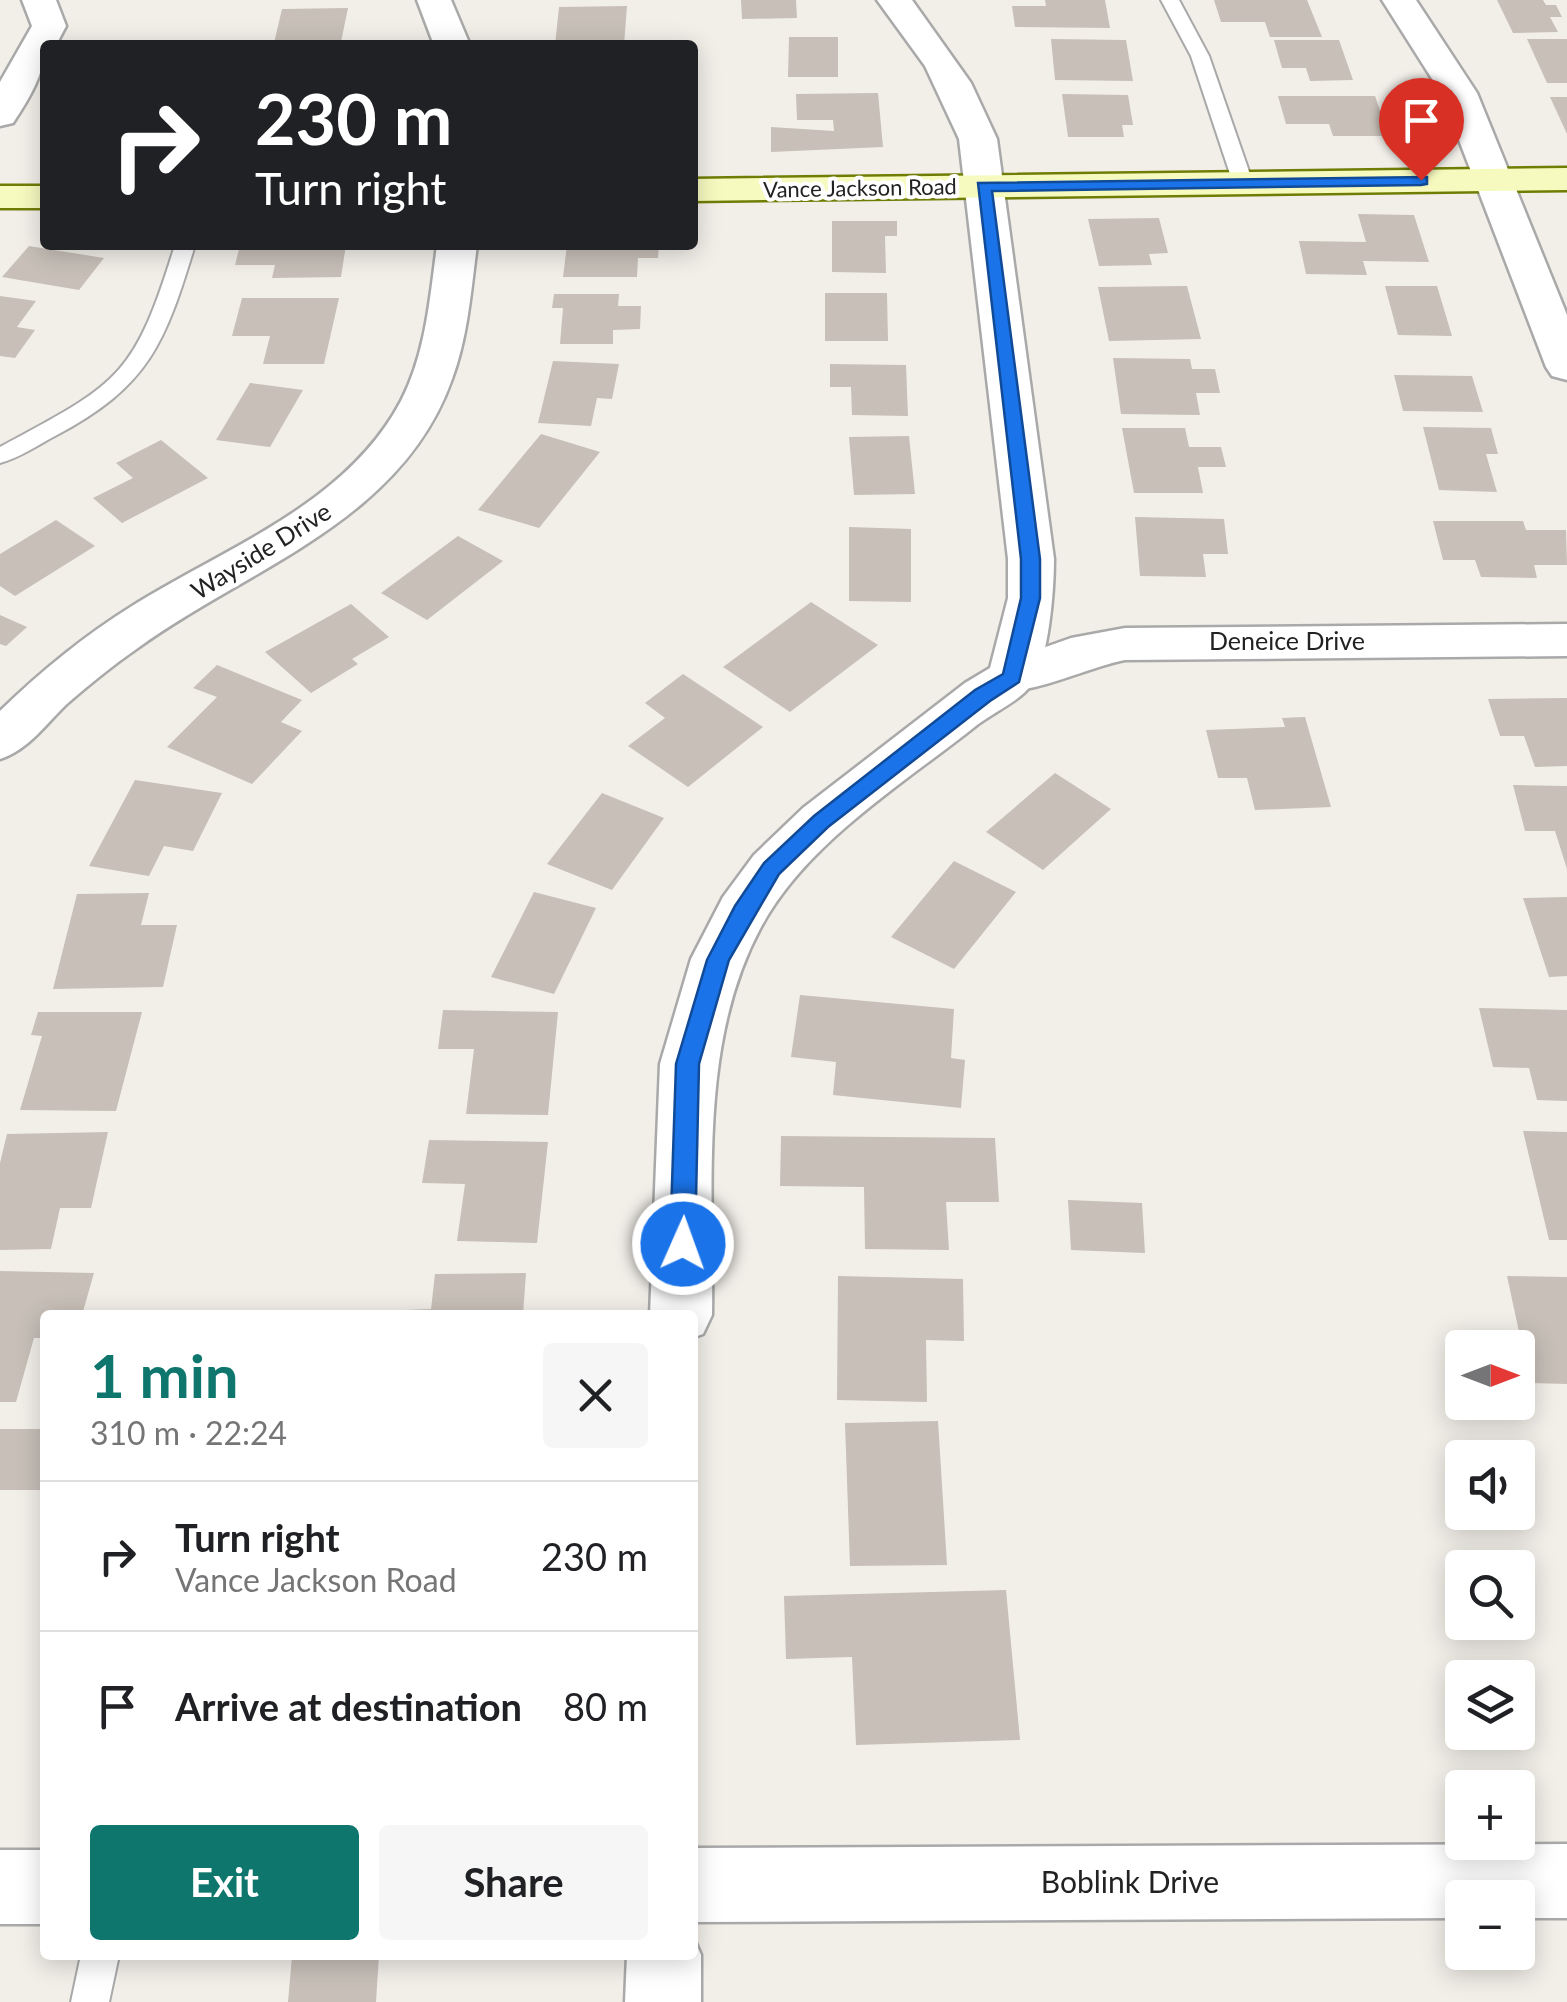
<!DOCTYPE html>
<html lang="en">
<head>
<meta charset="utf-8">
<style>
  :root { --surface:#fff; --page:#f6f6f6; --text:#202124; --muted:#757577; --line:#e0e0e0; --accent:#0f766e }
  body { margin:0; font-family:Lato,sans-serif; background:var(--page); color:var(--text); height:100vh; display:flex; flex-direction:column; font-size:38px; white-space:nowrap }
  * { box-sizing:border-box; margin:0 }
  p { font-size:32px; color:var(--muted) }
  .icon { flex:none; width:55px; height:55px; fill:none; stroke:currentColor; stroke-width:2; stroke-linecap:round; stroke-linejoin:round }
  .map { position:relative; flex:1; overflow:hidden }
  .sheet { position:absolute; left:40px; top:1310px; width:658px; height:650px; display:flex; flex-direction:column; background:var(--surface); border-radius:10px; box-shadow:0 5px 25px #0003 }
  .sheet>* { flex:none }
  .banner { position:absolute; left:40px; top:40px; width:658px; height:210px; border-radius:10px; box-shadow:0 5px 25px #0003; background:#202124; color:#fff; overflow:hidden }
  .needle { width:65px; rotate:90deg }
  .buttons { position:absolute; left:1445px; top:1330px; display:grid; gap:20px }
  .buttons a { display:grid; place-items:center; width:90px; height:90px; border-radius:10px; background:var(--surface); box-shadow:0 5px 25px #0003; font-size:50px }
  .pin { position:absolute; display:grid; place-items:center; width:85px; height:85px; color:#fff; margin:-102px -42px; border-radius:50% 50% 50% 0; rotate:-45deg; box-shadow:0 0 10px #0007 }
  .pin .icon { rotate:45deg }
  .me { position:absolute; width:110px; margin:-55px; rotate:2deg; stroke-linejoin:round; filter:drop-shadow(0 0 8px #0008) }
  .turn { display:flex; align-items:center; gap:35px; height:210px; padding:0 50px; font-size:45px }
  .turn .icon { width:130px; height:130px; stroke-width:2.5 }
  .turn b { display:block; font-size:70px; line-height:85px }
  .round { display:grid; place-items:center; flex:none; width:105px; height:105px; border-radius:10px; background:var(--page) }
  .summary { display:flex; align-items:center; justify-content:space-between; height:170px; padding:0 50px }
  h1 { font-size:60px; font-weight:700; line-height:75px; color:var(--accent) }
  .button { display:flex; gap:20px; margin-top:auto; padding:20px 50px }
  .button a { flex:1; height:115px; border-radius:10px; background:var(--accent); color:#fff; font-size:40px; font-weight:700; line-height:115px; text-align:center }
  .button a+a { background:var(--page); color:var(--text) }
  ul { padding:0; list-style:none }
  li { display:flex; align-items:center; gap:30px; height:150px; padding:0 50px; border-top:2px solid var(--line) }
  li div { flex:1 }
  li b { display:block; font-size:38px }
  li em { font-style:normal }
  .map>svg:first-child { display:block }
  .building { fill:#c7bfb8 }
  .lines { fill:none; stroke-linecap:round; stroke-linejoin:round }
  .service-casing { stroke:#a9a9a9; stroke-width:4 }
  .minor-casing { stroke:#a9a9a9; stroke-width:5 }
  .tertiary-casing { stroke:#a9a9a9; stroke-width:5 }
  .secondary-casing { stroke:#707d05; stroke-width:5 }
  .service { fill:#fff; fill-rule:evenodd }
  .minor { fill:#fff; fill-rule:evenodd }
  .tertiary { fill:#fff; fill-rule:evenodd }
  .secondary { fill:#f7fabf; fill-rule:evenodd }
  .route { fill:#1a73e8; stroke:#114b97; stroke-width:2.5 }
  .labels { text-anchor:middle; stroke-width:8; stroke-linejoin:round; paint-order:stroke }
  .far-street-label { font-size:22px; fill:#222; stroke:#fff }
  .street-label { font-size:25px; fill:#222; stroke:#fff }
  .near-street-label { font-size:30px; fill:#222; stroke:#fff }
</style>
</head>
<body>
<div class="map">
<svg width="1567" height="2002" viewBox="0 0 1567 2002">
  <rect width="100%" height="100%" fill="#f2efe9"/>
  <g class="building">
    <path d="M741,0h55l1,18 -55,1z"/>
    <path d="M1045,0h60l5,28 -95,-1 -3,-21h34z"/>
    <path d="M1214,0h93l15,37h-52l-5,-15h-44z"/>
    <path d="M1497,0h46l3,5h10l6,12h-12l8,15 -45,1z"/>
    <path d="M627,6l-3,39h-69l4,-38z"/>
    <path d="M348,8l-7,34 -67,1 8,-34z"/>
    <path d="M789,37h49v40h-50z"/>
    <path d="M1051,39l75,1 7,41 -78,-1z"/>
    <path d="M1527,39h40v44h-20z"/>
    <path d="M1274,40h65l14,40 -43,1 -4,-13h-24z"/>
    <path d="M878,93l5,54 -112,5v-25l63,4 -1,-11h-36l-1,-26z"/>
    <path d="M1062,94l66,1 5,30h-11l2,12h-56z"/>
    <path d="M1278,96h97l14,40h-56l-4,-12h-43z"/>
    <path d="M1550,97h17v37z"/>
    <path d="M1358,214l56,1 15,47 -66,-1 4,14 -61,-1 -7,-33 67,1z"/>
    <path d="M1159,218l9,35 -19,1 3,11 -53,1 -11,-47z"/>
    <path d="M832,221h65v15h-12l1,37 -54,-1z"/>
    <path d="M240,245h106l-5,32 -69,1 3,-13h-40z"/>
    <path d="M567,245h92l-1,13h-20l-1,19h-74z"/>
    <path d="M29,246l75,12 -25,32 -77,-13z"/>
    <path d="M1187,286l14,53 -92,2 -11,-54z"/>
    <path d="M1385,286h52l15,50 -54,-1z"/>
    <path d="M825,293h62l1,48h-63z"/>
    <path d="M554,294h65l-1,12h23l-1,23 -27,1v14h-53l3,-36h-11z"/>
    <path d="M0,296l36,5 -19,26 18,3 -20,28 -15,-2z"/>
    <path d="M242,298h97l-15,66h-61l7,-28h-38z"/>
    <path d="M1113,358l77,1 2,10h23l5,24h-24l4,22 -79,-1z"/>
    <path d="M553,361l66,3 -7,35 -15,-1 -6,28 -53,-3z"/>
    <path d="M830,364l76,1 2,51 -56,-1 -1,-28h-21z"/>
    <path d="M1394,375l78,1 11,36 -80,-1z"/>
    <path d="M250,383l53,7 -33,57 -54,-7z"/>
    <path d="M1423,427l68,1 7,26h-12l11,38 -58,-2z"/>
    <path d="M1122,428h63l4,19h32l5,20h-28l5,26h-69z"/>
    <path d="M541,434l59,18 -61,76 -61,-18z"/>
    <path d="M909,436l6,58 -61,1 -5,-58z"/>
    <path d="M161,440l47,38 -86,45 -29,-25 40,-20 -17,-15z"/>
    <path d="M1135,517l89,2 4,35h-25l3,23 -66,-1z"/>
    <path d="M56,520l39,26 -80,50 -15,-10v-32z"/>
    <path d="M1433,521h90l3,9h40l1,35h-33l3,13 -56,-1 -6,-17h-32z"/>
    <path d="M849,527l62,2v73l-62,-1z"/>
    <path d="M458,536l45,25 -76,59 -46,-27z"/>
    <path d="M811,602l67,43 -88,67 -67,-45z"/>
    <path d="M351,604l38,33 -37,22 6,5 -47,29 -46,-41z"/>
    <path d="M0,615l27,12 -21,19 -6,-2z"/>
    <path d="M217,665l85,35 -21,22 21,9 -50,53 -85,-37 50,-50 -24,-9z"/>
    <path d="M683,674l80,53 -75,60 -60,-41 37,-28 -20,-15z"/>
    <path d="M1567,698v68l-32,1 -11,-31h-24l-12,-37z"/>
    <path d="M1305,717l26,90 -76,3 -8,-32h-29l-12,-48 79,-3 -3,-9z"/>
    <path d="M1055,773l56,36 -68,61 -57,-38z"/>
    <path d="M135,780l87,13 -29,58 -29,-5 -15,30 -60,-10z"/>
    <path d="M1513,785l54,1v83l-12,-38h-30z"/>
    <path d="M602,793l62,25 -52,72 -65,-26z"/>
    <path d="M954,861l62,31 -62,77 -63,-32z"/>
    <path d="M534,892l62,16 -42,86 -63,-17z"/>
    <path d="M149,893l-8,32h36l-14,62 -110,2 24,-95z"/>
    <path d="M1567,897v79l-18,1 -26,-79z"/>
    <path d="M800,995l154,14 -3,49 14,2 -4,48 -128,-13 3,-33 -45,-5z"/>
    <path d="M1479,1008l88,2v91l-30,-1 -8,-32 -36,-1z"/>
    <path d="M443,1010l115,2 -10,103 -82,-1 8,-65h-36z"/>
    <path d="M38,1012h104l-26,99 -96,-1 22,-74 -11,-1z"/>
    <path d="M1523,1131l44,1v108h-18z"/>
    <path d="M108,1132l-17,76h-31l-9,41 -51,1v-87l7,-29z"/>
    <path d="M781,1136l214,2 4,64h-53l3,48 -84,-1 -1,-62 -84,-1z"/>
    <path d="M429,1140l119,2 -11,101 -80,-2 8,-57 -43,-1z"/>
    <path d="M1068,1200l74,3 3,50 -74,-3z"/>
    <path d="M0,1271l94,2 -12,42h-37v23h-11l-18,64h-16z"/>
    <path d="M526,1273l-3,42h-119l1,-5 26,-1 4,-35z"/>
    <path d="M838,1276l125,3 1,62 -38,-1 1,62 -90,-2z"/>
    <path d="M1507,1276l60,1v107l-37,-1z"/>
    <path d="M938,1421l9,144 -97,1 -5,-143z"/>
    <rect x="0" y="1429" width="45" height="61"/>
    <path d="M1006,1590l14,150 -164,5 -4,-88 -66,2 -2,-63z"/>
    <path d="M379,1955l-3,47h-88l4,-46z"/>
  </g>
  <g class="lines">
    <defs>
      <g id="service">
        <path d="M1161,0h18l30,56 44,127 -3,4 -7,2 -10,-6 -42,-127z"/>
        <path d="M175,245h20c-30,98 -45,141 -140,191 -17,9 -36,22 -55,27v-16c119,-64 134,-69 175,-202z"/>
        <path d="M81,1955h38l-10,47h-38z"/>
      </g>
      <g id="minor">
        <path d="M22,0h34l10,26 -10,19h-11c0,28 -16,54 -32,78l-13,3v-44l32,-56z"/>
        <path d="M417,0h34l19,45h-36z"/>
        <path d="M1382,0h34l61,93 90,222v65l-15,-4 -6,-9 -105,-274z"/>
        <path d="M437,245h40c-6,45 -9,91 -25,134 -51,144 -205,189 -317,271 -23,16 -45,34 -66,52 -22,20 -40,48 -69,57v-48c40,-39 84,-75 132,-105 94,-59 214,-101 269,-205 25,-48 29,-104 36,-156z"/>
        <path d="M1567,624v32l-442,4c-38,7 -97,38 -130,29l-7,-12 7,-12 76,-27 54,-10z"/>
        <path d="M1567,1844v74h-49v-20h-56v20l-770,4v-74z"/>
        <rect x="0" y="1850" width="45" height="74"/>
      </g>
      <g id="tertiary">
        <path d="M877,0h35l59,83 26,56 57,420c0,30 -5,102 -23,126 -11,16 -39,28 -54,40 -74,59 -170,117 -216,202 -63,116 -47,260 -49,388l-9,19 -11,4v-23h-42l10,-251 31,-105 32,-62 31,-42 49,-47 162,-125 25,-15 18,-70v-39l-49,-420 -34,-73z"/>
        <path d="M692,1934l9,21v47h-76l2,-47h65z"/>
      </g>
      <g id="secondary">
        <path d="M1567,168v22l-875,11v-22z"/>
        <rect x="0" y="186" width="45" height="22"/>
      </g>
    </defs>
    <use href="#service" class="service-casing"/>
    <use href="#minor" class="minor-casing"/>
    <use href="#tertiary" class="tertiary-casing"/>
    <use href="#secondary" class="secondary-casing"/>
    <use href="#service" class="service"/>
    <use href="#minor" class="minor"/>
    <use href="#tertiary" class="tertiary"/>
    <use href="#secondary" class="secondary"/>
  </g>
  <path class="route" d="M1427,177v7l-6,1 -429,6 48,368v39l-21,84 -29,19 -162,126 -49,47 -50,86 -30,104 -4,180 -3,7 -9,3 -9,-3 -4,-7 6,-180 31,-104 28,-54 29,-43 50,-47 161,-126 28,-16 18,-76v-39l-43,-376z"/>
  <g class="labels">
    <g class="far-street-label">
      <text transform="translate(860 188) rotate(-1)" y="8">Vance Jackson Road</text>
    </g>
    <g class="street-label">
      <text transform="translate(261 551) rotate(-32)" y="9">Wayside Drive</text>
      <text x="1287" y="650">Deneice Drive</text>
    </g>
    <g class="near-street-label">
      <text x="1130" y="1893">Boblink Drive</text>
    </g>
  </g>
</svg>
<div class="buttons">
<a><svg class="needle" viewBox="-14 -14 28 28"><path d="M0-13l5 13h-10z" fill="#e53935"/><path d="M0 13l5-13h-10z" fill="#757577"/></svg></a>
<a><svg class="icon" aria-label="sound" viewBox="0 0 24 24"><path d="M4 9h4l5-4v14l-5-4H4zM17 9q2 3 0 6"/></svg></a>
<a><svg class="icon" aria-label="search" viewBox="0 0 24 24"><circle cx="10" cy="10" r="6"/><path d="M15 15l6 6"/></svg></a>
<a><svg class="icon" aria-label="layers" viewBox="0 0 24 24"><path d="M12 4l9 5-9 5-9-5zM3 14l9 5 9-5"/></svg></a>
<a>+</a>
<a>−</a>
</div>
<div class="pin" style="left:1421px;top:180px;background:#d93025"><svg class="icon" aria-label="arrive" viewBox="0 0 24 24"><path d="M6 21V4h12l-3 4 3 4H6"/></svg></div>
<svg class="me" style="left:683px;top:1244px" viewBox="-20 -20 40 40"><circle r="17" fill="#1a73e8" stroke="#fff" stroke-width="3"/><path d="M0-11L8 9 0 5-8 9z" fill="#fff"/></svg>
<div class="banner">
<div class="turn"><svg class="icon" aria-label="right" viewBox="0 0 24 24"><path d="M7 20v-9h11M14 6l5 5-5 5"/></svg><div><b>230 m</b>Turn right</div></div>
</div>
<section class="sheet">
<div class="summary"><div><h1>1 min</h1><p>310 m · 22:24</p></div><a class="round"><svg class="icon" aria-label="close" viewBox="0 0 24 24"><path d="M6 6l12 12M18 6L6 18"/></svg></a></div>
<ul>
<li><svg class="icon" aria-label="right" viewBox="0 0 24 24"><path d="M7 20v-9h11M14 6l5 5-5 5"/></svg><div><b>Turn right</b><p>Vance Jackson Road</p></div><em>230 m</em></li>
<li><svg class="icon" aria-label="arrive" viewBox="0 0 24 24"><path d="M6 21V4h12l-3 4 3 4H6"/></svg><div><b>Arrive at destination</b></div><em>80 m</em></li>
</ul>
<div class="button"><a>Exit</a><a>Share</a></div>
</section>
</div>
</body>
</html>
